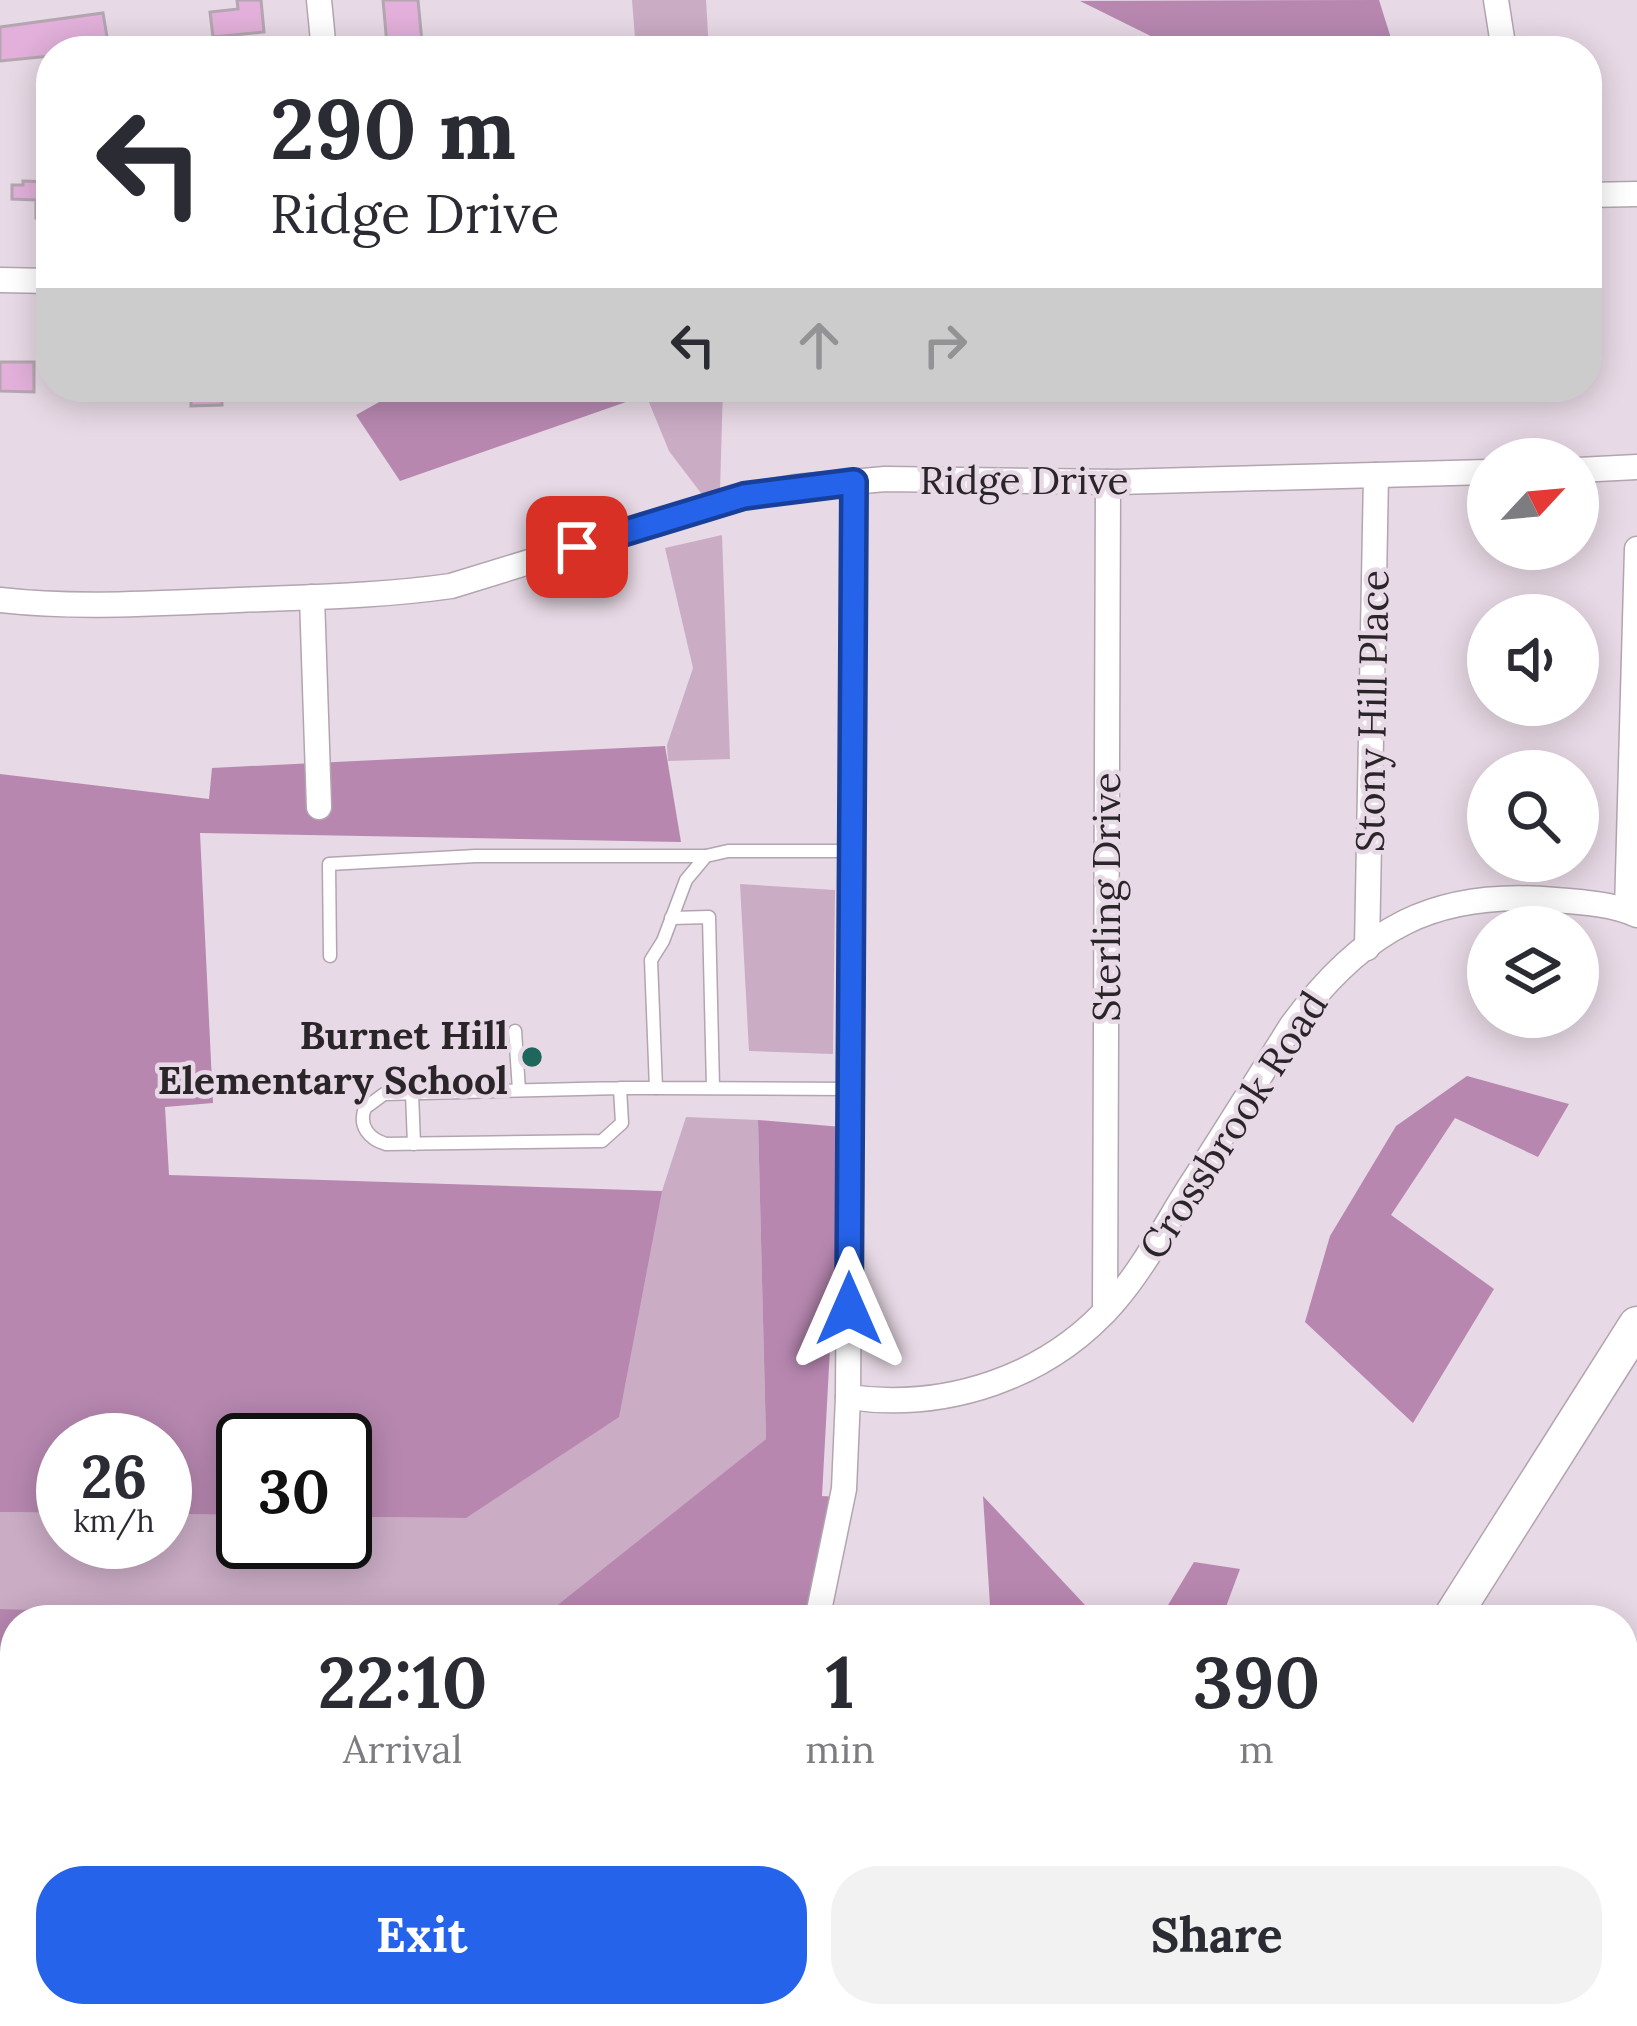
<!DOCTYPE html>
<html lang="en">
<head>
<meta charset="utf-8">
<style>
  :root { --surface:#fff; --page:#f2f2f3; --text:#2b2b33; --muted:#7c7c81; --accent:#2563eb }
  body { margin:0; font-family:Lora,serif; background:var(--page); color:var(--text); height:100vh; display:flex; flex-direction:column; font-size:45px; white-space:nowrap }
  * { box-sizing:border-box; margin:0 }
  p { font-size:39px; color:var(--muted) }
  .icon { flex:none; width:66px; height:66px; fill:none; stroke:currentColor; stroke-width:2; stroke-linecap:round; stroke-linejoin:round }
  .map { position:relative; flex:1; overflow:hidden }
  .drawer { position:absolute; left:0px; top:1605px; width:1638px; height:423px; display:flex; flex-direction:column; background:var(--surface); border-radius:48px 48px 0 0; box-shadow:0 6px 30px #0003 }
  .drawer>* { flex:none }
  .top-card { position:absolute; left:36px; top:36px; width:1566px; height:366px; border-radius:48px; box-shadow:0 6px 30px #0003; background:#fff; color:var(--text); overflow:hidden }
  .needle { width:78px; rotate:64deg }
  .fabs { position:absolute; left:1467px; top:438px; display:grid; gap:24px }
  .fabs a { display:grid; place-items:center; width:132px; height:132px; border-radius:50%; background:var(--surface); box-shadow:0 6px 30px #0003; font-size:60px }
  .speed { position:absolute; left:36px; top:1413px; display:flex; gap:24px; font-size:60px; font-weight:700; text-align:center }
  .speed>* { display:grid; place-content:center; width:156px; height:156px; border-radius:50%; background:var(--surface); box-shadow:0 6px 30px #0003; line-height:1 }
  .speed small { font-size:30px; font-weight:400 }
  .speed .limit { border:6px solid #111; border-radius:18px; background:#fff; color:#111 }
  .pin { position:absolute; display:grid; place-items:center; width:102px; height:102px; color:#fff; margin:-51px; border-radius:24px; box-shadow:0 6px 18px #0006 }
  .me { position:absolute; width:132px; margin:-66px; rotate:0deg; stroke-linejoin:round; filter:drop-shadow(0 0 9px #0008) }
  .turn { display:flex; align-items:center; gap:42px; height:252px; padding:0 36px; font-size:54px }
  .turn .icon { width:156px; height:156px; stroke-width:2.5 }
  .turn b { display:block; font-size:84px; line-height:102px }
  .lanes { display:flex; align-items:center; height:114px; padding:0 36px; background:#0003; justify-content:center; gap:60px; direction:ltr }
  .lanes .off { opacity:.35 }
  .eta { display:flex; justify-content:space-evenly; align-items:center; height:204px; text-align:center }
  .eta b { font-size:72px; font-weight:700; line-height:84px }
  .cta { display:flex; gap:24px; margin-top:auto; padding:24px 36px }
  .cta a { flex:1; height:138px; border-radius:48px; background:var(--accent); color:#fff; font-size:48px; font-weight:700; line-height:138px; text-align:center }
  .cta a+a { background:var(--page); color:var(--text) }
  .map>svg:first-child { display:block }
  .green { fill:#caacc5 }
  .forest { fill:#b787b0 }
  .building { fill:#e2b0da; stroke:#b3a6b0; stroke-width:3 }
  .lines { fill:none; stroke-linecap:round; stroke-linejoin:round }
  .service-casing { stroke:#b2a5b0; stroke-width:15 }
  .minor-casing { stroke:#b2a5b0; stroke-width:27 }
  .primary-casing { stroke:#b2a5b0; stroke-width:39 }
  .service { stroke:#fff; stroke-width:12 }
  .minor { stroke:#fff; stroke-width:24 }
  .primary { stroke:#fff; stroke-width:36 }
  .route-casing { stroke:#184099; stroke-width:30 }
  .route { stroke:#2563eb; stroke-width:21 }
  .poi-dot { fill:#1f675d; stroke:#e7d9e5; stroke-width:4.5 }
  .labels { text-anchor:middle; stroke-width:9; stroke-linejoin:round; paint-order:stroke }
  .street-label { font-size:39px; fill:#2a2529; stroke:#e7d9e5 }
  .poi-label { font-size:39px; font-weight:bold; fill:#2a2529; stroke:#e7d9e5; text-anchor:end }
</style>
</head>
<body>
<div class="map">
<svg width="1637" height="2026" viewBox="0 0 1637 2026">
  <rect width="100%" height="100%" fill="#e7d9e5"/>
  <g class="green">
    <path d="M632,0h74l3,51h-73z"/>
    <path d="M648,387h75l-3,104 -13,10 -38,-50 -23,-56z"/>
    <path d="M722,535l8,224 -62,2 -1,-16 26,-77 -28,-120z"/>
    <path d="M740,884l95,6 -2,164 -84,-3z"/>
    <path d="M686,1117l72,3 8,319 -212,170 -149,7 -405,-7v-97l63,1v29h102v-28l78,1v27h102v-25l121,1 196,-327z"/>
  </g>
  <g class="forest">
    <path d="M1379,0l16,51h-214l-101,-50z"/>
    <path d="M406,387h242l-2,8 -246,86 -44,-66z"/>
    <path d="M665,746l16,96 -481,-9 13,270 -48,4 4,68 493,16 -43,226 -153,101 -121,-1v-77h-102v75l-78,-1v-74h-102v73l-63,-1v-738l209,25 3,-31z"/>
    <path d="M1467,1076l102,28 -31,53 -83,-39 -64,97 103,74 -81,134 -108,-101 25,-86 66,-110z"/>
    <path d="M758,1120l84,7 -20,369 30,2 -30,122h-807v393h365v13h-380v-417l405,7 149,-8 212,-169z"/>
    <path d="M983,1496l116,124h-108z"/>
    <path d="M1194,1562l46,7 -19,51h-87l28,-5z"/>
  </g>
  <g class="building">
    <path d="M237,0h24l3,32 -51,5 -3,-25 28,-3z"/>
    <path d="M383,0h35l4,42 -35,3z"/>
    <path d="M103,13l5,30 -57,8v5l-51,5v-34z"/>
    <path d="M23,181l28,1v36h-15v-18l-24,-1v-14h11z"/>
    <path d="M0,362h34v30l-34,-1z"/>
    <path d="M191,387h30l1,18 -31,1z"/>
  </g>
  <g class="lines">
    <defs>
      <g id="service">
        <path d="M671,918l38,-1 4,170"/>
        <path d="M330,956l-1,-92 147,-8h230"/>
        <path d="M515,1031l4,59"/>
        <path d="M620,1088l2,35 -20,18 -216,3c-17,-5 -28,-18 -21,-36l19,-14 236,-6h36"/>
        <path d="M850,1089l-194,-1 -5,-128 12,-19 23,-61 20,-24 22,-5h123"/>
        <path d="M412,1093l2,51"/>
      </g>
      <g id="minor">
        <path d="M319,0l5,51"/>
        <path d="M1496,0l8,51"/>
        <path d="M1587,195l50,-1"/>
        <path d="M0,280l51,1"/>
        <path d="M1578,470l59,-3"/>
        <path d="M312,597l7,210"/>
        <path d="M0,600c78,9 161,3 239,0 71,-3 142,-4 212,-14l293,-90 52,-9 89,-8 232,3 371,-10"/>
        <path d="M1627,910l10,-361"/>
        <path d="M1367,948l9,-473"/>
        <path d="M1105,1312l3,-830"/>
        <path d="M848,1397c98,14 199,-19 265,-94 30,-34 52,-77 76,-115 35,-54 69,-109 103,-163 71,-96 142,-136 263,-125 26,2 58,4 82,15"/>
        <path d="M817,1620l27,-131 4,-92 6,-915"/>
        <path d="M0,1738l15,-1"/>
        <path d="M1623,1890l14,-1"/>
        <path d="M519,2013v13"/>
        <path d="M809,2013l1,13"/>
      </g>
      <g id="primary">
        <path d="M1450,1620l187,-295"/>
        <path d="M1195,2026l9,-13"/>
      </g>
    </defs>
    <use href="#service" class="service-casing"/>
    <use href="#minor" class="minor-casing"/>
    <use href="#primary" class="primary-casing"/>
    <use href="#service" class="service"/>
    <use href="#minor" class="minor"/>
    <use href="#primary" class="primary"/>
  </g>
  <g class="lines">
    <defs>
      <path id="route" d="M577,547l167,-51 110,-14 -5,827"/>
    </defs>
    <use href="#route" class="route-casing"/>
    <use href="#route" class="route"/>
  </g>
  <circle class="poi-dot" cx="532" cy="1057" r="12"/>
  <g class="labels">
    <g class="street-label">
      <text x="1024" y="494">Ridge Drive</text>
      <text transform="translate(1372 711) rotate(-89)" y="14">Stony Hill Place</text>
      <text transform="translate(1106 897) rotate(-90)" y="14">Sterling Drive</text>
      <text transform="translate(1233 1125) rotate(-57)" y="14">Crossbrook Road</text>
    </g>
    <g class="poi-label">
      <text x="508" y="1049">Burnet Hill<tspan x="508" dy="45">Elementary School</tspan></text>
    </g>
  </g>
</svg>
<div class="fabs">
<a><svg class="needle" viewBox="-14 -14 28 28"><path d="M0-13l5 13h-10z" fill="#e53935"/><path d="M0 13l5-13h-10z" fill="#7c7c81"/></svg></a>
<a><svg class="icon" aria-label="sound" viewBox="0 0 24 24"><path d="M4 9h4l5-4v14l-5-4H4zM17 9q2 3 0 6"/></svg></a>
<a><svg class="icon" aria-label="search" viewBox="0 0 24 24"><circle cx="10" cy="10" r="6"/><path d="M15 15l6 6"/></svg></a>
<a><svg class="icon" aria-label="layers" viewBox="0 0 24 24"><path d="M12 4l9 5-9 5-9-5zM3 14l9 5 9-5"/></svg></a>
</div>
<div class="speed"><div>26<small>km/h</small></div><div class="limit">30</div></div>
<div class="pin" style="left:577px;top:547px;background:#d93025"><svg class="icon" aria-label="arrive" viewBox="0 0 24 24"><path d="M6 21V4h12l-3 4 3 4H6"/></svg></div>
<svg class="me" style="left:849px;top:1309px" viewBox="-20 -20 40 40"><path d="M0-17L14 15 0 8-14 15z" fill="#2563eb" stroke="#fff" stroke-width="4"/></svg>
<div class="top-card">
<div class="turn"><svg class="icon" aria-label="left" viewBox="0 0 24 24"><path d="M17 20v-9H6M10 6l-5 5 5 5"/></svg><div><b>290 m</b>Ridge Drive</div></div>
<div class="lanes"><svg class="icon" aria-label="left" viewBox="0 0 24 24"><path d="M17 20v-9H6M10 6l-5 5 5 5"/></svg><svg class="icon off" aria-label="ahead" viewBox="0 0 24 24"><path d="M12 20V5M6 11l6-6 6 6"/></svg><svg class="icon off" aria-label="right" viewBox="0 0 24 24"><path d="M7 20v-9h11M14 6l5 5-5 5"/></svg></div>
</div>
<section class="drawer">
<div class="eta">
<div><b>22:10</b><p>Arrival</p></div>
<div><b>1</b><p>min</p></div>
<div><b>390</b><p>m</p></div>
</div>
<div class="cta"><a>Exit</a><a>Share</a></div>
</section>
</div>
</body>
</html>
